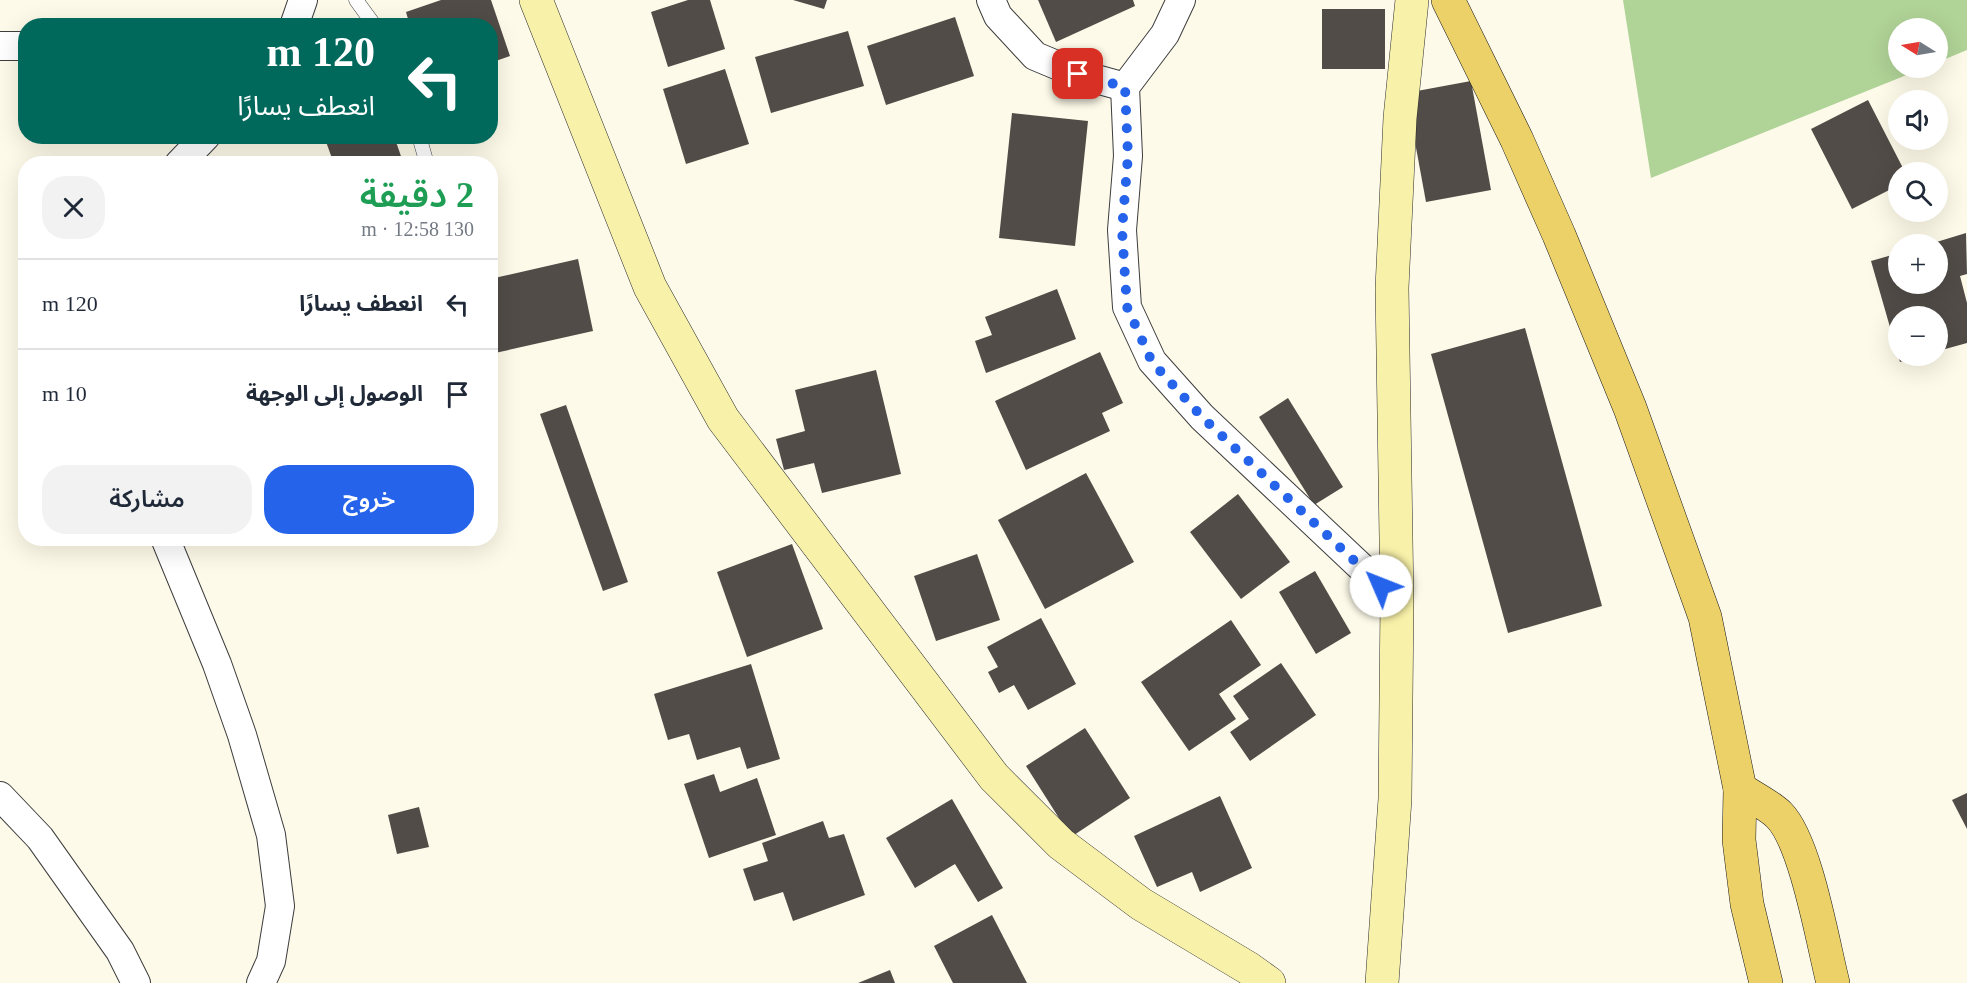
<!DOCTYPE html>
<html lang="ar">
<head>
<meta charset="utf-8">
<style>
  :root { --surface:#fff; --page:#f2f2f3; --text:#1f2937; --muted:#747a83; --line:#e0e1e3; --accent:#2563eb }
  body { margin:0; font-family:"Times New Roman","Noto Sans Arabic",serif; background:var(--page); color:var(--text); direction:rtl; height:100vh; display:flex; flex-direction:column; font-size:22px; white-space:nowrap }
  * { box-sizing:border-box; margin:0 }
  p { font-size:20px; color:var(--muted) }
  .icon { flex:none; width:33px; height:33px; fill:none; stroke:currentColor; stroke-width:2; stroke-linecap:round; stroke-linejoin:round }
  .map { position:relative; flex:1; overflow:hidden; direction:ltr }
  .panel { position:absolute; left:18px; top:156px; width:480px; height:390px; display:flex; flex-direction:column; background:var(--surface); border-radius:24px; box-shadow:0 6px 24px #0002; direction:rtl }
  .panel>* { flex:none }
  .banner { position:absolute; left:18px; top:18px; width:480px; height:126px; border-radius:24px; box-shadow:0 6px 24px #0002; direction:rtl; background:#00695c; color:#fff; overflow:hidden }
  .needle { width:39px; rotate:281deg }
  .buttons { position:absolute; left:1888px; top:18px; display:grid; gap:12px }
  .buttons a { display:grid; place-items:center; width:60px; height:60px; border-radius:50%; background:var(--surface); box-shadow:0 6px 24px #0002; font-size:30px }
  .pin { position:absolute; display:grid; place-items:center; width:51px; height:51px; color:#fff; margin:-26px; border-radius:12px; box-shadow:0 3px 9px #0006 }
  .me { position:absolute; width:66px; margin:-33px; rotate:314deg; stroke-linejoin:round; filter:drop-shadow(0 0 4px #0008) }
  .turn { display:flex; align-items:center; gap:21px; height:126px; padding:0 24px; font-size:27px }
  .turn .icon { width:78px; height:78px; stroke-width:2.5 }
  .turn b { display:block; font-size:42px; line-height:51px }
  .round { display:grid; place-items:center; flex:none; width:63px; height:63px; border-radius:24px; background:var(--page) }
  .summary { display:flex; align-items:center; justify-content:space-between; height:102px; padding:0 24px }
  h1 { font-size:36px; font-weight:600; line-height:45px; color:#1e9e55 }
  .primary-button { display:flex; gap:12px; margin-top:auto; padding:12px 24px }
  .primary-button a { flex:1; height:69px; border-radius:24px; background:var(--accent); color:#fff; font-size:24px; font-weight:600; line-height:69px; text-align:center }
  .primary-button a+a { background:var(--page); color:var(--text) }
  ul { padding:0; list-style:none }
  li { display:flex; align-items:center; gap:18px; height:90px; padding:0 24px; border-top:2px solid var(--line) }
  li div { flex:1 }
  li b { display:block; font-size:22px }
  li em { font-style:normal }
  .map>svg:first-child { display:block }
  .forest { fill:#b0d397 }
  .building { fill:#514c47 }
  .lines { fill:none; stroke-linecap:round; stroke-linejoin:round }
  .lane-casing { stroke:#3d3d3d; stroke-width:15 }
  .street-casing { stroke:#3d3d3d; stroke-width:30 }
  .secondary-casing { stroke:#2c2c2c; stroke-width:34 }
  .primary-casing { stroke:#1b1b1b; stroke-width:34 }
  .lane { stroke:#fff; stroke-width:14 }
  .street { stroke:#fff; stroke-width:28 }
  .secondary { stroke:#f8f1a9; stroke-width:33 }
  .primary { stroke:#ecd169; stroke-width:33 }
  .route { stroke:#2563eb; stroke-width:10; stroke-dasharray:0 18 }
</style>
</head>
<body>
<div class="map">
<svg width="1967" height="983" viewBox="0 0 1967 983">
  <rect width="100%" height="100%" fill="#fdfae9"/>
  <path class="forest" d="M1623,0h344v50l-29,12v-34h-39v40h25l-273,110z"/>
  <g class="building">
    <path d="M441,0h50l19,56 -20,7v-37h-80l-4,-14z"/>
    <path d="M688,0h22l15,49 -57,18 -17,-55z"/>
    <path d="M793,0h34l-3,9z"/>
    <path d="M1038,0h95l2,6 -79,36z"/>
    <rect x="1322" y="9" width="63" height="60"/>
    <path d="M955,17l19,59 -88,29 -19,-59z"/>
    <path d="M848,31l16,55 -93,27 -16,-56z"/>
    <path d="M725,69l24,75 -63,20 -23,-75z"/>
    <path d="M1471,81l20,109 -65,12 -20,-109z"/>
    <path d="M1868,100l37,72h-6v13l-47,24 -41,-80z"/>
    <path d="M1012,113l76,8 -13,125 -76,-8z"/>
    <path d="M324,136h70l9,26 -69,2z"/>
    <path d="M1966,233l1,41 -7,2 7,27v40l-29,8v-35h-39v40h20l-19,6 -29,-101 28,-8v31h39v-40h-8z"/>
    <path d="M578,259l15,72 -98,22 -5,-23v-51z"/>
    <path d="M1057,289l19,50 -90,34 -11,-32 17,-6 -7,-18z"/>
    <path d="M1525,328l77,278 -94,27 -77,-279z"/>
    <path d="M1100,352l23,51 -21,10 8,18 -84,39 -31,-69z"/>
    <path d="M876,370l25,104 -79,19 -8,-30 -30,7 -8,-31 29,-8 -10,-41z"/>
    <path d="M1288,398l55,89 -29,18 -55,-88z"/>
    <path d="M566,405l62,177 -25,9 -63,-177z"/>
    <path d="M1086,473l48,89 -89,47 -47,-89z"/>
    <path d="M1238,494l52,68 -49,37 -51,-67z"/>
    <path d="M792,544l31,85 -76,28 -30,-85z"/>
    <path d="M977,554l23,66 -64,21 -22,-65z"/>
    <path d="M1315,571l36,62 -35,21 -37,-62z"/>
    <path d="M1041,618l35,66 -48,26 -14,-25 -15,8 -11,-21 10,-5 -11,-20z"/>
    <path d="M1231,620l30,45 -42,29 17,25 -47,32 -48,-69z"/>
    <path d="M1281,663l35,52 -66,46 -20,-29 19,-13 -16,-23z"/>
    <path d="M751,664l29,95 -33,10 -7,-22 -43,13 -8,-26 -21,6 -14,-46z"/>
    <path d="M1085,728l45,70 -59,39 -45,-71z"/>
    <path d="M714,774l6,18 37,-14 19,57 -67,23 -25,-74z"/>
    <path d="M1967,793v36l-15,-29z"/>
    <path d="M1220,796l32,72 -52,24 -8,-20 -35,15 -23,-51z"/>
    <path d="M952,799l51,89 -25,14 -23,-38 -40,24 -29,-50z"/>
    <path d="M419,807l10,40 -32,7 -9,-39z"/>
    <path d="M823,821l6,17 15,-4 21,61 -72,26 -10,-29 -29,9 -11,-32 25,-8 -6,-18z"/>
    <path d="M992,915l35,68h-74l-19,-37z"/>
    <path d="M890,970l5,13h-37z"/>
  </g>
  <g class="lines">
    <defs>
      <g id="lane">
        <path d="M356,0l19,26"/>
        <path d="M419,136l8,28"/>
      </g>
      <g id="street">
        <path d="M991,0l7,16 37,40 43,18 47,13"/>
        <path d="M1181,0l-16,34 -40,53 3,69 -6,74 5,77 25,54 50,56 195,184"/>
        <path d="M294,26l9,-26"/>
        <path d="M0,46h26"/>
        <path d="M179,164l27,-28"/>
        <path d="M165,538l52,126 25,71 29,100 9,71 -9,55 -10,22"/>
        <path d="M0,796l40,42 80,113 16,32"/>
      </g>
      <g id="secondary">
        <path d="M536,0l114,287 73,132 271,358 67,67 80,60 107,64 21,15"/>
        <path d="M1382,983l13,-184 2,-198 -5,-313 8,-170 12,-118"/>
      </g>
      <g id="primary">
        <path d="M1448,0l69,140 42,95 71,173 75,209 35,172 -1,51 8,64 19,79"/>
        <path d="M1740,789c12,8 29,16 39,26 27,27 44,129 54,168"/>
      </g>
    </defs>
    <use href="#lane" class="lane-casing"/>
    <use href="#street" class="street-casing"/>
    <use href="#secondary" class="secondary-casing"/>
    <use href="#primary" class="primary-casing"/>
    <use href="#lane" class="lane"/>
    <use href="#street" class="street"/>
    <use href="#secondary" class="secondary"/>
    <use href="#primary" class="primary"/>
  </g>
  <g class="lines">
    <path class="route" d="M1078,74l47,13 3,69 -6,74 5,77 25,55 50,55 179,169"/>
  </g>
</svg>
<div class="buttons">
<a><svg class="needle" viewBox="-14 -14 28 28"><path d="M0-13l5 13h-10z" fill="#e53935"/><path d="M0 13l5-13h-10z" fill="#747a83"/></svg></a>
<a><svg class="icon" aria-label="sound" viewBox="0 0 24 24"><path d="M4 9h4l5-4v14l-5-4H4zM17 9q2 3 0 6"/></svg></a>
<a><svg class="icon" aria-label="search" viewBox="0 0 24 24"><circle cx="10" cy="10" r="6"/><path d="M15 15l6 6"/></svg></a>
<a>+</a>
<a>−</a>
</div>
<div class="pin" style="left:1078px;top:74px;background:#d93025"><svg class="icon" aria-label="arrive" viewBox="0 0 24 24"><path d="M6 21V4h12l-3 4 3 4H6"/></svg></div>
<svg class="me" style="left:1381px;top:586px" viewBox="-20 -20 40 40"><circle r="19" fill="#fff"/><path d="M0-13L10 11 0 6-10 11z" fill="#2563eb"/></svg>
<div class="banner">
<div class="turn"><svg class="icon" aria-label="left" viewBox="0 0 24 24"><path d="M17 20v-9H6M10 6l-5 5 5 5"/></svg><div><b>120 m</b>انعطف يسارًا</div></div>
</div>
<section class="panel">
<div class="summary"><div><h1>2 دقيقة</h1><p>130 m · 12:58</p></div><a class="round"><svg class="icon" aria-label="close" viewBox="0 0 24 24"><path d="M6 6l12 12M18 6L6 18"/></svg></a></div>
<ul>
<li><svg class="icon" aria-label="left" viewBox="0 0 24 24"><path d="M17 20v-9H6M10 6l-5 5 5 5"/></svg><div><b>انعطف يسارًا</b></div><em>120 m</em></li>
<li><svg class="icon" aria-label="arrive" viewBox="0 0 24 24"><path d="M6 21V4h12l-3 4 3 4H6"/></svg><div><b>الوصول إلى الوجهة</b></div><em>10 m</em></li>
</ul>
<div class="primary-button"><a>خروج</a><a>مشاركة</a></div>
</section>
</div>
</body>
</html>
